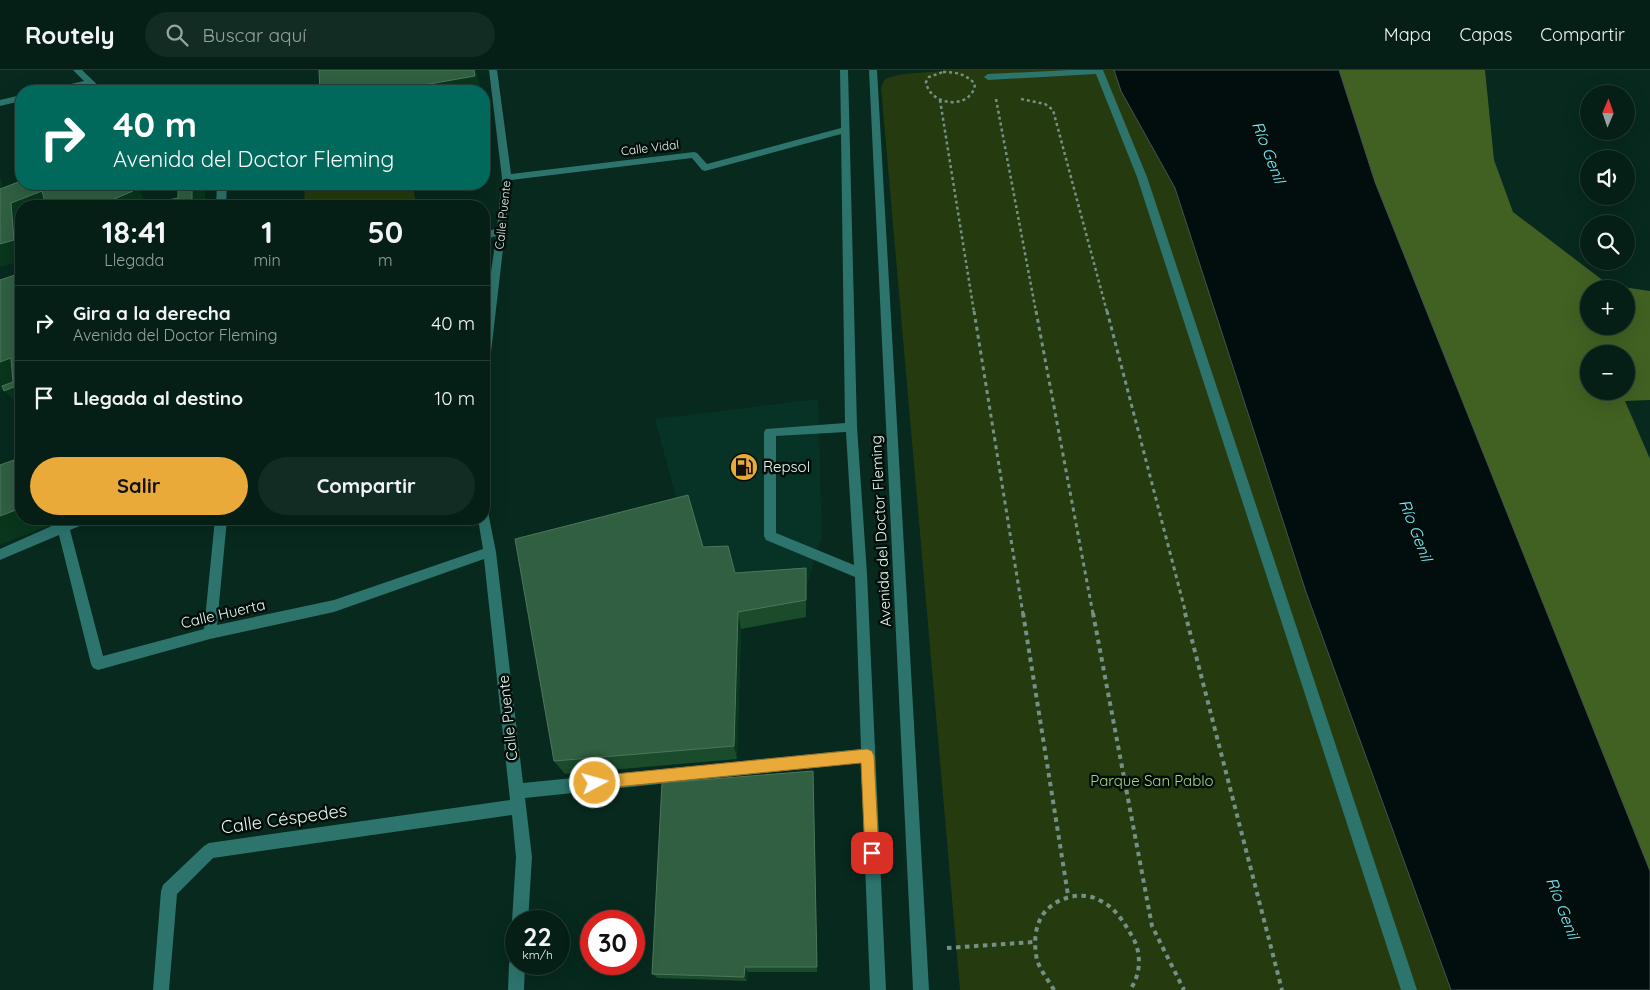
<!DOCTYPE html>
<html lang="es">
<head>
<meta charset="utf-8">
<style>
  :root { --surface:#051f16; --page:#132c23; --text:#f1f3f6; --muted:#97a2a1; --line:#263d35; --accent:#eaaa39 }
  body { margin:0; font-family:Quicksand,sans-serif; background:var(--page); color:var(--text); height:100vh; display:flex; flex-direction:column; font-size:19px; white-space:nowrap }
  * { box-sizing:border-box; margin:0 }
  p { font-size:16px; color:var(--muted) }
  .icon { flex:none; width:28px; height:28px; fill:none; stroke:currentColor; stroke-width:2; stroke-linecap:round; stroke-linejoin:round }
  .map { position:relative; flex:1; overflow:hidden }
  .drawer { position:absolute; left:15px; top:130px; width:475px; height:325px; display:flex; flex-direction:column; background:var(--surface); border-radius:20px; box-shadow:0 5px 20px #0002,0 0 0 1px var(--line) }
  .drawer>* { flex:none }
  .top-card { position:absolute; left:15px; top:15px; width:475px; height:105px; border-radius:20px; box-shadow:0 5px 20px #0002,0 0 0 1px var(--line); background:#00695c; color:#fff; overflow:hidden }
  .needle { width:32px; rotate:2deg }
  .tools { position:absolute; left:1580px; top:15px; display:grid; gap:10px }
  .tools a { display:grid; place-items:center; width:55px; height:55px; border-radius:50%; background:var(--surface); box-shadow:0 5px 20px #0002,0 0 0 1px var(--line); font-size:25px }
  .speed { position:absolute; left:505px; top:840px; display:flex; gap:10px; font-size:25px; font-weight:700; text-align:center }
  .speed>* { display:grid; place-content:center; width:65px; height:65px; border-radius:50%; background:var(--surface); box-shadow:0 5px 20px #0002,0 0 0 1px var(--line); line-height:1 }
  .speed small { font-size:12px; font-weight:400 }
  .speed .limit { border:8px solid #d22; background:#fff; color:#111 }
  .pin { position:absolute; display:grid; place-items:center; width:42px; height:42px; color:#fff; margin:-21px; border-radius:10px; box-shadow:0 2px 8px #0006 }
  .me { position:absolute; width:55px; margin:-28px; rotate:84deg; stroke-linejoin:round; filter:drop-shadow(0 0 4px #0008) }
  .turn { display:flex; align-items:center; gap:18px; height:105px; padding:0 15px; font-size:22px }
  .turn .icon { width:65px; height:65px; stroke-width:2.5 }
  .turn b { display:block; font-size:35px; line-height:42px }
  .eta { display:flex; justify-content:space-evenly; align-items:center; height:85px; text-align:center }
  .eta b { font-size:30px; font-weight:700; line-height:35px }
  .action { display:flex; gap:10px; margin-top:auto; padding:10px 15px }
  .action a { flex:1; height:58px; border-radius:30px; background:var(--accent); color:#111; font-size:20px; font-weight:700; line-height:58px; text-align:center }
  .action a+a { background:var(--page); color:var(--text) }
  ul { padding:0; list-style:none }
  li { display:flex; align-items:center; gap:15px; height:75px; padding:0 15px; border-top:1px solid var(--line) }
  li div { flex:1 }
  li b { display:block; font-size:19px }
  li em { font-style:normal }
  header { display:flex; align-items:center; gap:30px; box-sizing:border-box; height:70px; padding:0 25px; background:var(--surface); border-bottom:1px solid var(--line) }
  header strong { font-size:24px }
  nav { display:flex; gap:28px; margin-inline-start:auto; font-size:18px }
  .search { width:350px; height:45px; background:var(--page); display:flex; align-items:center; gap:12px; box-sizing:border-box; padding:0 18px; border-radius:28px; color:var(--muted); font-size:19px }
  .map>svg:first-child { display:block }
  .built { fill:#063326 }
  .green { fill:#253b0f }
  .forest { fill:#416122; fill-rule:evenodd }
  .water { fill:#020d0e; stroke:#475452 }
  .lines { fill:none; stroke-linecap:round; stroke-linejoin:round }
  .path-far2 { stroke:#759086; stroke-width:2.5; stroke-dasharray:3 3; stroke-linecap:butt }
  .path-far1 { stroke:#759086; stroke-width:3; stroke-dasharray:4 4; stroke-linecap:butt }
  .path { stroke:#759086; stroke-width:4; stroke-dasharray:4.5 4.5; stroke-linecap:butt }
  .minor { fill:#2d746d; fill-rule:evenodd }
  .wall { fill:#1a4c2c }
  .shaded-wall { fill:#09361d }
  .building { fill:#305f41; stroke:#4d775d }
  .route { fill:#eaaa39; stroke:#986e25 }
  .labels { text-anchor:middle; stroke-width:5; stroke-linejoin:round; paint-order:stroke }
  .far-street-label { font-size:12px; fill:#e7faf2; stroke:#030e0a }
  .poi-label { font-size:15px; fill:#e7faf2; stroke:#030e0a; text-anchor:start }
  .street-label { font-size:15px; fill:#e7faf2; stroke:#030e0a }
  .park-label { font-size:15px; fill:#a7d87e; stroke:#030e0a }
  .water-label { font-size:16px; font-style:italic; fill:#7eecf9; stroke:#030e0a }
  .near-street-label { font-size:18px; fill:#e7faf2; stroke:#030e0a }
</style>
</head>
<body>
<header>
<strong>Routely</strong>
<div class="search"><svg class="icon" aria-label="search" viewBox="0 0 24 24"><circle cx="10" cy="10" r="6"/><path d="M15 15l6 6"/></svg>Buscar aquí</div>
<nav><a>Mapa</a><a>Capas</a><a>Compartir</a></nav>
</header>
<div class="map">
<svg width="1650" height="920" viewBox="0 0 1650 920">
  <rect width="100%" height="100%" fill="#07291e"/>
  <path class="built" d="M818,329l4,138 -15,48 -69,5 -31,-25 -26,-48 -26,-98z"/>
  <g class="green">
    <path d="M946,0h168l7,21 54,97 131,404 145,398h-491l-79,-903 4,-8c19,-8 41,-5 61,-9z"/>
    <path d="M305,114h108l3,22h-112z"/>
  </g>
  <path class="forest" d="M1339,0h146l9,90 19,52 96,73 41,6v109l-25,1 25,58v412l-275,-689zM1589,219h37v37h-37zM1589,284h37v37h-37z"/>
  <path class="water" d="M1114,0h225l36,112 275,689v119h-199l-145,-398 -131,-404 -54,-97z"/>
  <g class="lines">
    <g class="path-far2">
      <path d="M943,2c13,0 23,2 32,12 -3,26 -45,23 -49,-2l3,-5z"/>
      <path d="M996,29l40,213"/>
      <path d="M1021,29l24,5 8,6 54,202"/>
      <path d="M940,30l34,212"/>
    </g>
    <g class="path-far1">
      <path d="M974,241l49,303"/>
      <path d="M1036,241l57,303"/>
      <path d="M1107,241l79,303"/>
    </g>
    <g class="path">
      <path d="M1023,543l45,282"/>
      <path d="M1093,543l59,313 32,64"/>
      <path d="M1185,543l97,377"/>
      <path d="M947,878l87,-6"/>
      <path d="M1054,920c-5,-9 -14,-20 -17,-30 -3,-14 -3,-31 5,-44 11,-18 39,-26 57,-16 16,7 24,21 33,36 10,17 9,38 -2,54"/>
    </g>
    <g class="minor">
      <path d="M73,0h9l22,21h-9l-7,-6 -26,6h-14l1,-2 35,-8z"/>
      <path d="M489,0h8l14,104 183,-22 3,1 10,11 134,-36 -1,-58h8l9,357 10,147 19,416h-16l-9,-227 -336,35 7,59 -4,64h-12v6l-4,-6 4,-64 -4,-42 -299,43 -36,36 -8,96h-16l8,-99 2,-6 41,-39 5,-3 301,-43 -26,-241 -150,53 -124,27 -112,31 -5,-2 -2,-4 -32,-129 -59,25v-11l63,-28 26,-2 -2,4 -17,7 33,126 101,-27 11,-110h12l-10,106 117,-25 149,-51 -5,-30h6v-8l4,1 8,40 27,231 338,-34 -6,-172 -89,-37 -2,-4v-104l2,-3 79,-6 -4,-289 -136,37 -3,-1 -10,-12 -181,22 -21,181 -6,4v-41l12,-88 -12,4v-7l13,-5 5,-50zM846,362l8,133 -78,-32v-97z"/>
      <path d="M869,0h8l52,920h-16z"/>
      <path d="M1070,0h33l44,107 270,813h-16l-264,-813 -41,-103 -108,6 -4,-3 4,-3z"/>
      <path d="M335,10l3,1v4l-29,6h-15z"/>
      <path d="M21,25v6l-21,5v-6z"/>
      <path d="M217,114h10l-1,22h-10z"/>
      <path d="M516,886v8h9l-1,26h-16l1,-26 2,-6z"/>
    </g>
  </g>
  <g class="wall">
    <path d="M806,498v49l-65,12 -4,130 -172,15 -11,-13 181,-188z"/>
    <path d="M813,701l4,201h-69l-1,9 -89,-3 -6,-4z"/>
  </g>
  <g class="shaded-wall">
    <path d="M474,0h2l5,21h-92z"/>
    <path d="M0,105l6,26 -6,2z"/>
    <path d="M130,114h7l9,22h-48z"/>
    <path d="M181,114h24v22h-13l-1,-9z"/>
    <path d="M42,121l13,15h-34v55l-21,6v-23l11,-41z"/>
    <path d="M11,288l10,9v39l-17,-15 14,-6 -18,6v-29z"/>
    <path d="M14,390l7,5v22l-4,-3z"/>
    <path d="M21,438v11h45l-66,26v-29z"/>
    <path d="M806,498l1,17 -1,32z"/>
    <path d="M738,542l3,17 -4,130 -3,-13z"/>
    <path d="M745,897l3,5 -1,9 -3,-4z"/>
  </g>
  <g class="building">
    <path d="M319,0h155l1,6 -86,15h-69z"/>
    <path d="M21,111v3h109l3,7 -35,15h-52l-4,-15 -31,12 3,37 -14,4v-55z"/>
    <path d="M185,114h7v22h-52l38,-8v-12z"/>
    <path d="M21,203v111l-17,7 -2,-5 11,-4 -2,-24 -11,4v-82z"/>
    <path d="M14,390l3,24 4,-1v25l-21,8v-51z"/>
    <path d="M688,425l15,52 25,-1 7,27 71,-5v32l-68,12 -4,134 -180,15 -39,-222z"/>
    <path d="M813,701l4,196h-72l-1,10 -92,-3 10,-191z"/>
  </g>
  <path class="route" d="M867,679l5,2 2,5 5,97 -2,5 -5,2 -5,-2 -2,-5 -4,-90 -266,26 -5,-2 -2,-4 2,-5 5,-2z"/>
  <defs>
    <symbol id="fuel-disc" viewBox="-11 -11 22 22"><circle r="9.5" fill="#eaaa39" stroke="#030e0a"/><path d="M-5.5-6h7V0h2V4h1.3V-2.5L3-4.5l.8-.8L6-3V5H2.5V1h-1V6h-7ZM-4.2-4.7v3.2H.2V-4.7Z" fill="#111"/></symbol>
  </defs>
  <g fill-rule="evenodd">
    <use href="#fuel-disc" x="728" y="381" width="32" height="32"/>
  </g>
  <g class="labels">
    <g class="far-street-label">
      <text transform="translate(650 78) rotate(-7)" y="4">Calle Vidal</text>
      <text transform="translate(503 145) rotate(-84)" y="4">Calle Puente</text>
    </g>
    <g class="poi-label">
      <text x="763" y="402">Repsol</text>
    </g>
    <g class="street-label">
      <text transform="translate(881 461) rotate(-93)" y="5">Avenida del Doctor Fleming</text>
      <text transform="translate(223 544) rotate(-13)" y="5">Calle Huerta</text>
      <text transform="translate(508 648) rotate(-96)" y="5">Calle Puente</text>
    </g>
    <g class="park-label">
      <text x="1152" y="716">Parque San Pablo</text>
    </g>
    <g class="water-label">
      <text transform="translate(1269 82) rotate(69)" y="6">Río Genil</text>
      <text transform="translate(1416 460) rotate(69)" y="6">Río Genil</text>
      <text transform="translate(1563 838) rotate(69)" y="6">Río Genil</text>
    </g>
    <g class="near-street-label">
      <text transform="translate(284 749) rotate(-8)" y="6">Calle Céspedes</text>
    </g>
  </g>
</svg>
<div class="tools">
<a><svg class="needle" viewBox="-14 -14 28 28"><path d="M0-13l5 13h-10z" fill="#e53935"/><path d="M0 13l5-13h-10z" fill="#97a2a1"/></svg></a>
<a><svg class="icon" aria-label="sound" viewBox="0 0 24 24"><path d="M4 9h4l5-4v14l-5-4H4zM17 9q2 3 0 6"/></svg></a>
<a><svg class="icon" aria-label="search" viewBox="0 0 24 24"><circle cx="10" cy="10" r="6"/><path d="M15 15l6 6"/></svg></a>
<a>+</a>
<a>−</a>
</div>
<div class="speed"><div>22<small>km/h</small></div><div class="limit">30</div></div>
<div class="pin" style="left:872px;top:783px;background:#d93025"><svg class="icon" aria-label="arrive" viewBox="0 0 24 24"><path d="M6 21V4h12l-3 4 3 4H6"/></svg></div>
<svg class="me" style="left:595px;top:713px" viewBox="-20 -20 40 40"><circle r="17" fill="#eaaa39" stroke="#fff" stroke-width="3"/><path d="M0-11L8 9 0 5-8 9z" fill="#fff"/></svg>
<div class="top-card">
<div class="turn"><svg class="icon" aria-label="right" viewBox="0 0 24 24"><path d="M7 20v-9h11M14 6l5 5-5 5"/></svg><div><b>40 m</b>Avenida del Doctor Fleming</div></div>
</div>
<section class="drawer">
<div class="eta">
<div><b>18:41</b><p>Llegada</p></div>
<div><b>1</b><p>min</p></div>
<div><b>50</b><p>m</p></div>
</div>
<ul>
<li><svg class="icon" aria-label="right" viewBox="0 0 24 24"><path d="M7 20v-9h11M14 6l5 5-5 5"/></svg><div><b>Gira a la derecha</b><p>Avenida del Doctor Fleming</p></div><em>40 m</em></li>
<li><svg class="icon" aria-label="arrive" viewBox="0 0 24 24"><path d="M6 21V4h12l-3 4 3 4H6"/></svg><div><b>Llegada al destino</b></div><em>10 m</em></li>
</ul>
<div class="action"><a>Salir</a><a>Compartir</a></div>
</section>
</div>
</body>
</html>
